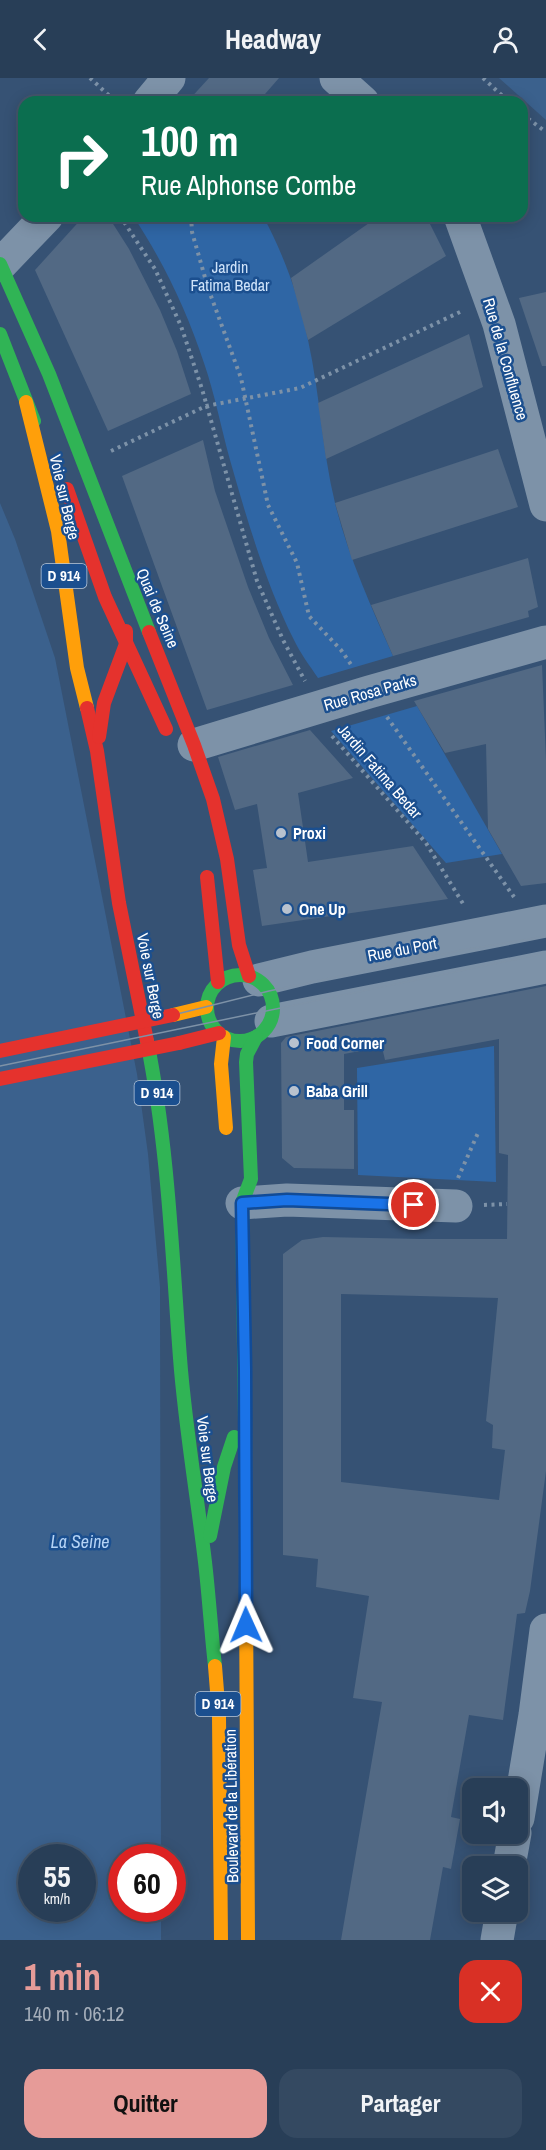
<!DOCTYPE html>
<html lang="fr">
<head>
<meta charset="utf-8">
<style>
  :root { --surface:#283e57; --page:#344961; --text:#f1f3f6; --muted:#a5aeba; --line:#44576d; --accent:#e69b98 }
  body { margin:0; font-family:"Archivo Narrow",sans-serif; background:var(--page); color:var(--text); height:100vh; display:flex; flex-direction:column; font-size:22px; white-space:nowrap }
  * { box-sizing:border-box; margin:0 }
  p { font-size:20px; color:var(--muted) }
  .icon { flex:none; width:33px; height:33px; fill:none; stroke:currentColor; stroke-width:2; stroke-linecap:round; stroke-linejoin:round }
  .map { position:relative; height:1862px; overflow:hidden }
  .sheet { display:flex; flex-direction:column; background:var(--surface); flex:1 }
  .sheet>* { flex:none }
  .top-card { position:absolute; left:18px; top:18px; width:510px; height:126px; border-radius:18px; box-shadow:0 3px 15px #0003,0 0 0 2px var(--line); background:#0b6e4f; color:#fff; overflow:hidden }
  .fabs { position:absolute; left:462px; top:1700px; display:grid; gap:12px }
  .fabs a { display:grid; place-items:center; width:66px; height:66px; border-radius:12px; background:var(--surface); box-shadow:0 3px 15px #0003,0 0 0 2px var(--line); font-size:30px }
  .speed { position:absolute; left:18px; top:1766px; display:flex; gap:12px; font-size:30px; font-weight:700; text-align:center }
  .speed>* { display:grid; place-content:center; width:78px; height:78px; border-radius:50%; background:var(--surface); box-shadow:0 3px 15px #0003,0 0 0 2px var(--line); line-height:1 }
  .speed small { font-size:15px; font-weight:400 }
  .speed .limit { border:9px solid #d22; background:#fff; color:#111 }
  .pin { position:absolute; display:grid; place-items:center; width:51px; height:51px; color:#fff; margin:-26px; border:3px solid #fff; border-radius:50%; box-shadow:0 2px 6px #0007 }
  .me { position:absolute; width:66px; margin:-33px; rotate:359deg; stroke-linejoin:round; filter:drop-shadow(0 0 4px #0008) }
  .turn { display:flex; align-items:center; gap:21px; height:126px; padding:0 24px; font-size:27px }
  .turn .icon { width:78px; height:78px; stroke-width:2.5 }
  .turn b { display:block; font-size:42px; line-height:51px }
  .round { display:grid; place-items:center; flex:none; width:63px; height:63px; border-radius:18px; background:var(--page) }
  .head { display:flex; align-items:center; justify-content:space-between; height:102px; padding:0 24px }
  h1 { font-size:36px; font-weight:700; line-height:45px; color:var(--accent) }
  .cta { display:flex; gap:12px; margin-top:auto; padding:12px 24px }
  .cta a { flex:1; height:69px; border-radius:18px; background:var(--accent); color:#111; font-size:24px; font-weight:700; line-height:69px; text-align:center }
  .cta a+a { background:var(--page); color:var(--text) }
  header { display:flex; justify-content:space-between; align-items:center; height:78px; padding:0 24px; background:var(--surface); font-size:27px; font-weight:700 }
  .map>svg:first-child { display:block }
  .green { fill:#2f66a5 }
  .water { fill:#3b618d; fill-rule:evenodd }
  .building { fill:#526984; fill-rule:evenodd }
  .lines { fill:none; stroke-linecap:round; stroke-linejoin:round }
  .path { stroke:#7d92a8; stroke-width:4; stroke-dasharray:3 4.5; stroke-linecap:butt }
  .street { stroke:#7d92a8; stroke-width:33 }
  .fast { stroke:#30b455; stroke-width:14 }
  .slow { stroke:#ff9f0a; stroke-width:14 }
  .jam { stroke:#e5322d; stroke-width:14 }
  .tram { stroke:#7e92a7; stroke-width:1.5 }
  .jam-bridge { stroke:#e5322d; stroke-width:14 }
  .route-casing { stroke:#114b97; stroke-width:15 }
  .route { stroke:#1a73e8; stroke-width:10 }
  .poi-dot { fill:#b9c2ce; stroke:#1b4f8f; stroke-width:2 }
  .labels { text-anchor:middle; stroke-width:5; stroke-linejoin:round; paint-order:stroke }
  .shield { fill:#1b4f8f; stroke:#bbcadd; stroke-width:1.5 }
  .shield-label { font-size:15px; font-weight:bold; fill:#fff }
  .park-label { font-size:16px; fill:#cfe3fa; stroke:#1b4f8f }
  .street-label { font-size:16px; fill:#fff; stroke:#1b4f8f }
  .poi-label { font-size:16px; font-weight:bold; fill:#fff; stroke:#1b4f8f; text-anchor:start }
  .water-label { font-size:18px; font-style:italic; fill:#b5d3f5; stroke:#1b4f8f }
</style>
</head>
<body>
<header><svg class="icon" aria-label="back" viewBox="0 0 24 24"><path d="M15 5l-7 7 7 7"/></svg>Headway<svg class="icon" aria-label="person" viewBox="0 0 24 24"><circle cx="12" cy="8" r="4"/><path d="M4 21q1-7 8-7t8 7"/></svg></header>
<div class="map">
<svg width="546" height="1862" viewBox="0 0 546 1862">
  <rect width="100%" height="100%" fill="#365274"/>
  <g class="green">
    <path d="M133,138h130c21,39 36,81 45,124 12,54 14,109 27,163 13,53 36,103 58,153l-75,22c-8,-12 -18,-25 -24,-38 -28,-56 -47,-120 -64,-180 -9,-32 -15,-65 -26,-97 -17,-52 -41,-102 -71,-147z"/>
    <path d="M417,628l85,148 -56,9 -115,-132z"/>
    <path d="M494,968l2,136 -138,-7 -1,-107z"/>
  </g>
  <g class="water">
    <path d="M499,0h47v42z"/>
    <path d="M0,425l15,36 40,119 82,416 11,80 12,133 1,570h-39v51h39v32h-161zM32,1779h50v51h-50z"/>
  </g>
  <g class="building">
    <path d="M209,0h70l-21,24h-71z"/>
    <path d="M84,138h24l21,33 31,61 17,41 14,43 -83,37 -73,-161z"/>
    <path d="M379,138h47l20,40 -138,84 -17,-62z"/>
    <path d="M546,214v74h-4l-23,-68z"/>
    <path d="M469,256l14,53 -157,72 -8,-56z"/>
    <path d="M203,362l12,51 33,96 21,51 24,47 -86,25 -85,-234z"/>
    <path d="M498,371l20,58 -166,53 -17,-57z"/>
    <path d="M528,480l10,49 -10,4 1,6 -136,39 -22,-51z"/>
    <path d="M542,587l4,95v123l-25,3 -33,-57 -2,-85 -41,9 -31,-52z"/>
    <path d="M310,652l43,48 -55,15 10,69 105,-16 35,53 -186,27 -9,-56 14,-2 -10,-64 -22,6 -17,-53z"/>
    <path d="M546,908v485l-16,120 -5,22 -8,1 -14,106 -34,-5 -18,102 9,2 -9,50 -8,-2 -13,73h-89l41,-238 -29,-4 16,-102 -53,-9 2,-28 -35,-4v-301l19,-14 21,-3 98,2h86l1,-84 -9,-2v-114l-114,21 -3,-13 -38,7v56h10v59l-60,-1 -12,-10 -1,-115 5,-6zM341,1216l157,4 -12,123 7,4 -1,23 13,2 -6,50 -158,-18z"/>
  </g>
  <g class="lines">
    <g class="path">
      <path d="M90,0l26,24"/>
      <path d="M483,0l26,24"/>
      <path d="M522,36l24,18"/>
      <path d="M120,138l35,53 26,57 21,63 55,192 26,59 22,41"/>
      <path d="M191,138l1,16 16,56 33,90 27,127 29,58 12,53 32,34 11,16"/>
      <path d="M111,373l95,-45 94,-18 162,-77"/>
      <path d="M387,639l127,180"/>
      <path d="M332,658l94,107 39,64"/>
      <path d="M458,1100l20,-45"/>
      <path d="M484,1127l23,-1"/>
    </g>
    <g class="street">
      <path d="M336,0l27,24"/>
      <path d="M149,24l20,-24"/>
      <path d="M460,138l39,108 47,181"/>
      <path d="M0,187l47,-49"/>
      <path d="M194,667l175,-53 177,-50"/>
      <path d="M259,902l53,-13 234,-46"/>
      <path d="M271,943l275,-54"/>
      <path d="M242,1125l45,-3 169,6"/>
      <path d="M518,1740l17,-103 11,-85"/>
      <path d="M509,1788l6,-33"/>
      <path d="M497,1862l5,-29"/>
    </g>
    <g class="fast">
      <path d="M0,186l49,110 100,258"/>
      <path d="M0,256l34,87"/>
      <circle cx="240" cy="930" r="33"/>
      <path d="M147,963c21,104 25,211 33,317 5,68 17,136 25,204 4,34 6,69 10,104"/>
      <path d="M245,1344l-3,-219 9,-24 -5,-117 1,-8 9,-17"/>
      <path d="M210,1458l14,-69 10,-30"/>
    </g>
    <g class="slow">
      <path d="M26,324l32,129 19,137 10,40"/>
      <path d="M173,937l33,-8"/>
      <path d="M224,959l-3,27 5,64"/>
      <path d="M245,1344l3,518"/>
      <path d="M215,1588l4,50 2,224"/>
    </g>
    <g class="jam">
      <path d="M67,411l38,108 61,132"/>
      <path d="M149,554l45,113 19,54 14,60 12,86 10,31"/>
      <path d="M87,630l10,43 22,152 28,138"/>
      <path d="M99,659l5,-34 22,-59v-13"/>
      <path d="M207,799l11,105"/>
      <path d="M179,965l40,-10"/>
    </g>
    <g class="tram">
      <path d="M0,975l173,-38 96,-24 194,-41 83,-14"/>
      <path d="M0,988l546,-113"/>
    </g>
    <g class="jam-bridge">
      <path d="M0,973l173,-36"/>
      <path d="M0,1001l179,-36"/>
    </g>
  </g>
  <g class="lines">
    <defs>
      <path id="route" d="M246,1547l-1,-256 -3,-166 45,-3 127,5"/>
    </defs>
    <use href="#route" class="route-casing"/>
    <use href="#route" class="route"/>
  </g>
  <g class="poi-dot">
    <circle cx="281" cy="755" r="6"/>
    <circle cx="287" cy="831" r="6"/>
    <circle cx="294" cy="965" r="6"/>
    <circle cx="294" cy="1013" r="6"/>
  </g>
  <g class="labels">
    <g class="shield">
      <rect x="41.5" y="486" width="45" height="24" rx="4.5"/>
      <rect x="134.5" y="1003" width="45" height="24" rx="4.5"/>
      <rect x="195.5" y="1614" width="45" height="24" rx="4.5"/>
    </g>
    <g class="shield-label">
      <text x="64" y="503">D 914</text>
      <text x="157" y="1020">D 914</text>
      <text x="218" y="1631">D 914</text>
    </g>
    <g class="park-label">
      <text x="230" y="195">Jardin<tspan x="230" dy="18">Fatima Bedar</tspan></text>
    </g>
    <g class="street-label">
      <text transform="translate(506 281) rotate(74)" y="6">Rue de la Confluence</text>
      <text transform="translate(65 419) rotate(77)" y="6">Voie sur Berge</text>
      <text transform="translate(158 530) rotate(67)" y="6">Quai de Seine</text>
      <text transform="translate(370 614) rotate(-16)" y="6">Rue Rosa Parks</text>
      <text transform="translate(380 693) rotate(49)" y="6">Jardin Fatima Bedar</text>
      <text transform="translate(402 871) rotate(-11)" y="6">Rue du Port</text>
      <text transform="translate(151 898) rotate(79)" y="6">Voie sur Berge</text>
      <text transform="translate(208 1381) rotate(83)" y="6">Voie sur Berge</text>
      <text transform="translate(231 1728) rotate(-91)" y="6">Boulevard de la Libération</text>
    </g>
    <g class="poi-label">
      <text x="293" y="761">Proxi</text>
      <text x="299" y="837">One Up</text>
      <text x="306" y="971">Food Corner</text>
      <text x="306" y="1019">Baba Grill</text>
    </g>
    <g class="water-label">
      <text x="80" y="1470">La Seine</text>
    </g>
  </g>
</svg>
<div class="fabs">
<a><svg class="icon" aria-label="sound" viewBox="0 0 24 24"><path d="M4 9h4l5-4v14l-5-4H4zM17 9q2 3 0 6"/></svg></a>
<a><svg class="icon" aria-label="layers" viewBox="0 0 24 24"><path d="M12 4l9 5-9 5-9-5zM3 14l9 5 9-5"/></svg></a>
</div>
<div class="speed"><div>55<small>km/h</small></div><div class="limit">60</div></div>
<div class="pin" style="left:414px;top:1127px;background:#d93025"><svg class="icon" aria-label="arrive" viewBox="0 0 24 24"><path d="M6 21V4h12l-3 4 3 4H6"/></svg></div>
<svg class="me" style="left:246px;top:1547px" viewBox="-20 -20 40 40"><path d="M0-17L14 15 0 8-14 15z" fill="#1a73e8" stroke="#fff" stroke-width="4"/></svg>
<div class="top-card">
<div class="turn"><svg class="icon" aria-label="right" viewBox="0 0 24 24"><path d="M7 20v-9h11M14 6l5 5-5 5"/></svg><div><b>100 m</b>Rue Alphonse Combe</div></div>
</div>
</div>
<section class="sheet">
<div class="head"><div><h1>1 min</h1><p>140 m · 06:12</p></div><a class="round" style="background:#d93025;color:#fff"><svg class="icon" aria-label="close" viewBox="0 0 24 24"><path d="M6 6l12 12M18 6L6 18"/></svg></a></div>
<div class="cta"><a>Quitter</a><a>Partager</a></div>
</section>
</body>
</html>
